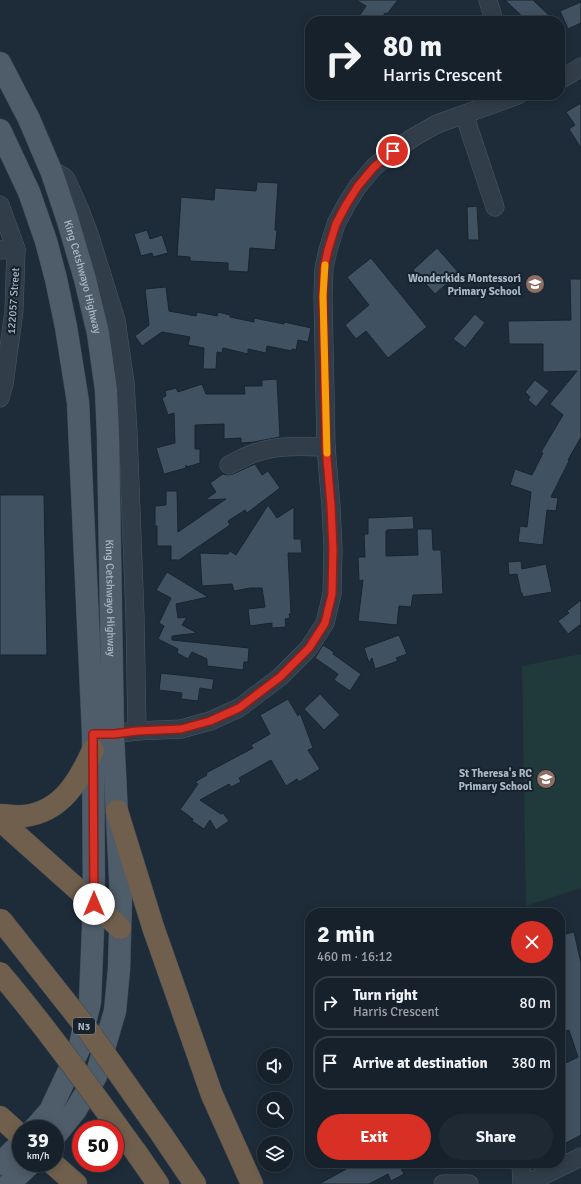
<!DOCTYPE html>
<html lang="en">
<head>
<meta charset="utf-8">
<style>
  :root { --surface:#16212b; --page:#1f2933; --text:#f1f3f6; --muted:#9ea3a9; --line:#353e47; --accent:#d93025 }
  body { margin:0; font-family:Signika,sans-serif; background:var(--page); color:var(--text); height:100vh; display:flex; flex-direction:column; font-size:15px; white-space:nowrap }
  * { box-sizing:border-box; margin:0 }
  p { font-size:13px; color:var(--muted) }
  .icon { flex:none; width:22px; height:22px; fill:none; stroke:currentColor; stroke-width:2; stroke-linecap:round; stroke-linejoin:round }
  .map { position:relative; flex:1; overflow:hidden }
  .drawer { position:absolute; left:305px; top:908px; width:260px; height:260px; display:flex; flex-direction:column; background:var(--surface); border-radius:16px; box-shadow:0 2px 10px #0003,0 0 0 1px var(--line) }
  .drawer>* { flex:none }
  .hud { position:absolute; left:305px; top:16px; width:260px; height:84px; border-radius:16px; box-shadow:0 2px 10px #0003,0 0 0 1px var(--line); background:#16212b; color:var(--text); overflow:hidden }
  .controls { position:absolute; left:257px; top:1048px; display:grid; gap:8px }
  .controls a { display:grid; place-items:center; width:36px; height:36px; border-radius:50%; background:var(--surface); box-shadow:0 2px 10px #0003,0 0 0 1px var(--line); font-size:20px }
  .speed { position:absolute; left:12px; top:1120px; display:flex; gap:8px; font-size:20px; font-weight:700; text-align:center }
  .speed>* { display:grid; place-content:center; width:52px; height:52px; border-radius:50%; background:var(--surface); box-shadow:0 2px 10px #0003,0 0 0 1px var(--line); line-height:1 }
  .speed small { font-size:10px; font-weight:400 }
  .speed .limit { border:6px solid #d22; background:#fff; color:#111 }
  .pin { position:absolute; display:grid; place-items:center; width:34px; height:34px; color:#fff; margin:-17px; border:2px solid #fff; border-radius:50%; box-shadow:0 1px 4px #0007 }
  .me { position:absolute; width:44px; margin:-22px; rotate:0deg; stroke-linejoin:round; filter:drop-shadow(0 0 3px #0008) }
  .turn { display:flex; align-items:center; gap:14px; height:84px; padding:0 12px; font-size:18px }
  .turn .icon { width:52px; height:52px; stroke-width:2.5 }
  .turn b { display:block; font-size:28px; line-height:34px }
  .round { display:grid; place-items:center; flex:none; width:42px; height:42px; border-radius:21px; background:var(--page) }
  .head { display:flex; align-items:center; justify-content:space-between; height:68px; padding:0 12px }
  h1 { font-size:24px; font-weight:800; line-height:30px }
  .primary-button { display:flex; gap:8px; margin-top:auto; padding:8px 12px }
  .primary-button a { flex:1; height:46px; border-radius:24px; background:var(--accent); color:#fff; font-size:16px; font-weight:800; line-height:46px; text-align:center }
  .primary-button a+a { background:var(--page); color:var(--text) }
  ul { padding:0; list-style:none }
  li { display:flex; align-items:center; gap:12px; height:54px; margin:0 8px 6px; padding:0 4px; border:2px solid var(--line); border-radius:16px }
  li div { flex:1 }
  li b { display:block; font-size:15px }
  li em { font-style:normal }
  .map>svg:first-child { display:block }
  .green { fill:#20393a }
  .building { fill:#405161; stroke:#19242f }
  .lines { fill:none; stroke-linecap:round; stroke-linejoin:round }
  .minor-casing { stroke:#4c5864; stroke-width:19 }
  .major-casing { stroke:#3e4955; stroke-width:23 }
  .highway-casing { stroke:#3c4853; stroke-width:23 }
  .minor { stroke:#313d49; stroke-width:18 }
  .major { stroke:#4f5c69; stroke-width:22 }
  .highway { stroke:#705f4d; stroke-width:22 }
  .highway-bridge-casing { stroke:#3c4853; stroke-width:23; stroke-linecap:butt }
  .highway-bridge { stroke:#705f4d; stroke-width:22 }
  .route-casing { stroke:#8d1f18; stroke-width:10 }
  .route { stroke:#d93025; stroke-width:7 }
  .slow { stroke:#f59e0b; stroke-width:7 }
  .labels { text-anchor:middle; stroke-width:4; stroke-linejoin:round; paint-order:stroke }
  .shield { fill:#17222d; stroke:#7f8b98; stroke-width:1 }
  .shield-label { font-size:10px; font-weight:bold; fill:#abb8c6 }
  .street-label { font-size:11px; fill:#abb8c6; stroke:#17222d }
  .poi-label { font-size:11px; font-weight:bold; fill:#abb8c6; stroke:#17222d; text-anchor:end }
</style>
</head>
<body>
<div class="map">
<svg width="581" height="1184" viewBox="0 0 581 1184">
  <rect width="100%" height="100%" fill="#1e2c39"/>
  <path class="green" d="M581,654v234l-55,18 -4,-240z"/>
  <g class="building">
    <path d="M356,0h42l-11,14 -2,-1 -5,8h-24l10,-15z"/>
    <path d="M505,0h28l22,21h-28z"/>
    <path d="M581,2v21l-13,6 -8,-18z"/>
    <path d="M581,103v45l-12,-19 6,-4 -9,-13z"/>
    <path d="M257,182l21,1 -3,47 2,1 -2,19 -25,-2 -2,24 -20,-1v-8l-38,-2v-4l-13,-1 4,-59 33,3 1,-12 41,3z"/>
    <path d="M477,206l2,34h-11l-1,-33z"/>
    <path d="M147,230l3,9 12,-4 6,18 -15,4 -1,-4 -11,3 -7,-22z"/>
    <path d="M437,248l22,25 -24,21 -22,-24z"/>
    <path d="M371,258l56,69 -39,31 -22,-27 -10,8 -11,-14 24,-20 -22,-28z"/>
    <path d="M570,279h11v158l-13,23 1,1 -18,36 7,1 -2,13 -9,-1 -4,35 -25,-3 2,-16 7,1 4,-35 -21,-7 5,-16 17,6 11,-22 -2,-1 22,-37 -13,-11 27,-33 -34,1v-28h-34l-1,-23 63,-1z"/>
    <path d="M166,287l3,24 27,5 1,-4 20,4 1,-4 12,3v2l24,5v-4l30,6v-2l27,6 -3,14 -10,-2 -2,10 -4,-1v2l-25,-5 -1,7 -18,-4v5l-25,-6 -1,5 -5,-1 -1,17h-13l1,-21 -16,-3 2,-8 -28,-5 -20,14 -7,-10 14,-11 -4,-36z"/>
    <path d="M475,314l10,9 -20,25 -12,-9z"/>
    <path d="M277,379l3,58 -26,5 -13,1v-5l-17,1v-15l-29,1v24h5v14l-13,4 -1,-2v3l-22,6 -8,-26 19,-5 -1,-30 -6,2 -6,-17 4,-2 -1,-5 11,-3 2,4 24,-8 4,10h39l-1,-8h18v-6z"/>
    <path d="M535,380l14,11 -13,16 -8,-7 2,-3 -5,-5z"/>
    <path d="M255,464l7,11 6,-4 12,17 -33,25 -2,-3 -17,11 2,4 -51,35h-8v-14h-14v-20h-2v-20l11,-1v-14h11l1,41 48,-33 -21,1 11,-8 -6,-9 13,-9 5,1 5,-1z"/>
    <path d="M0,495h44l3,160h-47z"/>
    <path d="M268,505l9,13 17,-11v32h7l1,14h-14l3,61h-2l1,4 -5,1 1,8 -14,1v-5l-22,3 -2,-17 17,-2 -3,-19h-12l-16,3 -2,-7 -30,2 -2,-33 28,1 2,-3 6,4z"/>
    <path d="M413,516l1,13 -27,1 -1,1v25l32,-1 -1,-26h15l1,21h8l2,44 -30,1 -2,12 -12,-1 -2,19 -39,-4 5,-41 -4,1 -1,-24h7l-1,-23h4v-16z"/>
    <path d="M521,561l1,8 24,-5 6,28 -29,5 -1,-4h-1l-4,-19 -8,1 -1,-13z"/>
    <path d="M167,572l41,25 -32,7 2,14 9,-1 -5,8 15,8 -25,3v4l77,8 -1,14h-4l-1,8 -36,-4v-7l-15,-7 -4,7 -11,-6 1,-4 -20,-10 6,-13 -5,-3 12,-25 -15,-8z"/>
    <path d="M581,600v24l-13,10 -10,-13 11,-8 -2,-2z"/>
    <path d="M399,635l8,19 -11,4 2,3 -23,8 -3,-11 -3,5 -5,-15z"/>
    <path d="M323,645l11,7 -1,2 28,20 -11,17 -16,-11 4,-6 -23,-16z"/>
    <path d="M161,673l53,6 -2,11 -12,-2 -2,13 -17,-2 1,-6 -23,-3z"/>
    <path d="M320,694l20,21 -16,15 -20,-21z"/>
    <path d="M288,699l10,17 2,-3 13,35 -5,2 12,19 -21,13 -2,-3 -11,7 -15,-26 -32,18 2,4 -10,5 -2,-3 -29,16 21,14 2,-1 6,8 -13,9 -6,-10 -6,9 -12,-8 1,-2 -12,-9 -2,1 19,-27 -3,-2 12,-7 -1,-2 47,-25 -2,-3 19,-11 -10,-19z"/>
    <path d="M574,932l7,31v172l-21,11v-80l18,-9 -9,-27 -9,3v-62l3,-1 -3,-11v-24z"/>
    <path d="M357,1163h50l-7,4 4,7 -13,7 -3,-7 -19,10h-50z"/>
  </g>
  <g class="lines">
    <defs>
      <g id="minor">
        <path d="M488,0l6,21"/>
        <path d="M560,80l21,-13"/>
        <path d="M465,114l4,15 26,78"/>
        <path d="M50,169l14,8 3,4 12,27 10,26 27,86 9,63 3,50 7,184 2,114"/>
        <path d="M0,205l16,44 -2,62 -10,73 -4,14"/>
        <path d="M0,250l16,-1"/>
        <path d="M229,465c8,-4 15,-8 23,-11 22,-9 51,-8 74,-7"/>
        <path d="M100,734h13l24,-3 44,-2 29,-8 29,-13 41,-31 29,-29 16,-25 7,-29 1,-45 -2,-43 -5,-59 -3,-151 1,-28 4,-18 8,-26 10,-19 12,-19 16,-19 19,-16 21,-14 23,-13 81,-29"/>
        <path d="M521,1163l1,21"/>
        <path d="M443,1184h26"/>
        <path d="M526,1184l55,-27"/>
      </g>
      <g id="major">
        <path id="s1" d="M0,63l29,56 23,54 16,48 17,58 13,54 8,57 2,45 5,299 8,164 -2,71 -4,42 -19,65 -21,35 -20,25"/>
        <path d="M0,130l29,62 17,49 10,38 10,48 12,75 15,331 1,171 -4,98 -11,47 -29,62 -16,18"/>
        <path d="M0,1164l21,-21"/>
        <path d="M9,1184l22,-21"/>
      </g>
      <g id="highway">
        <path d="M117,811l36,116 59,168 40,89"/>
        <path d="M0,815c8,0 17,2 25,1 37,-5 54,-35 68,-66"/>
        <path d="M0,820l94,84 26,24"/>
        <path d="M0,1117l21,19"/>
        <path d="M162,1135l33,49"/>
        <path d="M138,1155l20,29"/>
        <path d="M52,1163l24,21"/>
      </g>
    </defs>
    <use href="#minor" class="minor-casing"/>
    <use href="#major" class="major-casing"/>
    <use href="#highway" class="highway-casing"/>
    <use href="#minor" class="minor"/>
    <use href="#major" class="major"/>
    <use href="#highway" class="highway"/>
    <defs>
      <g id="highway-bridge">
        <path d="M1,920l87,110 74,105"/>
        <path d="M0,973c49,58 93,120 138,182"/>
      </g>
    </defs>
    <use href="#highway-bridge" class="highway-bridge-casing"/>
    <use href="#highway-bridge" class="highway-bridge"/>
  </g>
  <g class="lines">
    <defs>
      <path id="route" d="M94,904l-1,-170h21l23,-3 44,-2 29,-8 29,-13 41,-31 29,-29 16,-25 7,-29 1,-45 -2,-43 -5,-59 -3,-151 1,-28 4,-18 8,-26 10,-19 12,-19 16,-19 19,-16"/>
    </defs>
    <use href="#route" class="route-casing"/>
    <use href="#route" class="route"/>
    <path class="slow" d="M325,265l-2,31 4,157"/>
  </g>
  <defs>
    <symbol id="school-disc" viewBox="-11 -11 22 22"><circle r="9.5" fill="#8d6e63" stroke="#17222d"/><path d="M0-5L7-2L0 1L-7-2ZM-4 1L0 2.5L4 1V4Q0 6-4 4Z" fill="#fff"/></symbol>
  </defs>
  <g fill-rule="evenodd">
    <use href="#school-disc" x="524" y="273" width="22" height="22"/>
    <use href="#school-disc" x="535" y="768" width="22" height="22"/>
  </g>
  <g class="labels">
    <rect class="shield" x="73" y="1018" width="22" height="16" rx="3"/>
    <g class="shield-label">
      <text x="84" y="1030">N3</text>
    </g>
    <g class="street-label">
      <text dy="4" stroke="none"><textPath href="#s1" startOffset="230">King Cetshwayo Highway</textPath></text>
      <text transform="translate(13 301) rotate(-86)" y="4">122057 Street</text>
      <text dy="4" stroke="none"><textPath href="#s1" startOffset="554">King Cetshwayo Highway</textPath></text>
    </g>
    <g class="poi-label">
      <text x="521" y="282">Wonderkids Montessori<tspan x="521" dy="13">Primary School</tspan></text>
      <text x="532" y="777">St Theresa's RC<tspan x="532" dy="13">Primary School</tspan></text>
    </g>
  </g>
</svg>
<div class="controls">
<a><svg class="icon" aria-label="sound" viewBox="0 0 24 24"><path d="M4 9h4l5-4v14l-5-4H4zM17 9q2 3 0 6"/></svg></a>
<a><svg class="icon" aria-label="search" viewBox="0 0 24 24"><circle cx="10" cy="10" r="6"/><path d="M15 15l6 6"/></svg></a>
<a><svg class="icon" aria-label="layers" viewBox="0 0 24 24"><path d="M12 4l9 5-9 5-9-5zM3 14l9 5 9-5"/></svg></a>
</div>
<div class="speed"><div>39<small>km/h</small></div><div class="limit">50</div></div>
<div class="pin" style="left:393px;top:151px;background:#d93025"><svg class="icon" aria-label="arrive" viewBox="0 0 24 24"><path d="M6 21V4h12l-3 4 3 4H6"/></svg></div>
<svg class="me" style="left:94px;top:904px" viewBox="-20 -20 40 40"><circle r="19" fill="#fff"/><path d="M0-13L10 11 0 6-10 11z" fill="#d93025"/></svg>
<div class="hud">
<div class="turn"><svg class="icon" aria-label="right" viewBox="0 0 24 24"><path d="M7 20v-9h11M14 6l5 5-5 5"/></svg><div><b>80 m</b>Harris Crescent</div></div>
</div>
<section class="drawer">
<div class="head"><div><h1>2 min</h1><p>460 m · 16:12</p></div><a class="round" style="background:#d93025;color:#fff"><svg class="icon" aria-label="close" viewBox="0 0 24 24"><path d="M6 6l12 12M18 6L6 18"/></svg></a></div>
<ul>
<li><svg class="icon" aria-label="right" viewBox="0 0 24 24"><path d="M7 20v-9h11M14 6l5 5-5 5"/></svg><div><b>Turn right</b><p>Harris Crescent</p></div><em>80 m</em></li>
<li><svg class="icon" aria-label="arrive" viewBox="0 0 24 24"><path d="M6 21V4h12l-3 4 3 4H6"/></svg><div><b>Arrive at destination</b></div><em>380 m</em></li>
</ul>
<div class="primary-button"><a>Exit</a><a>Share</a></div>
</section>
</div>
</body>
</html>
